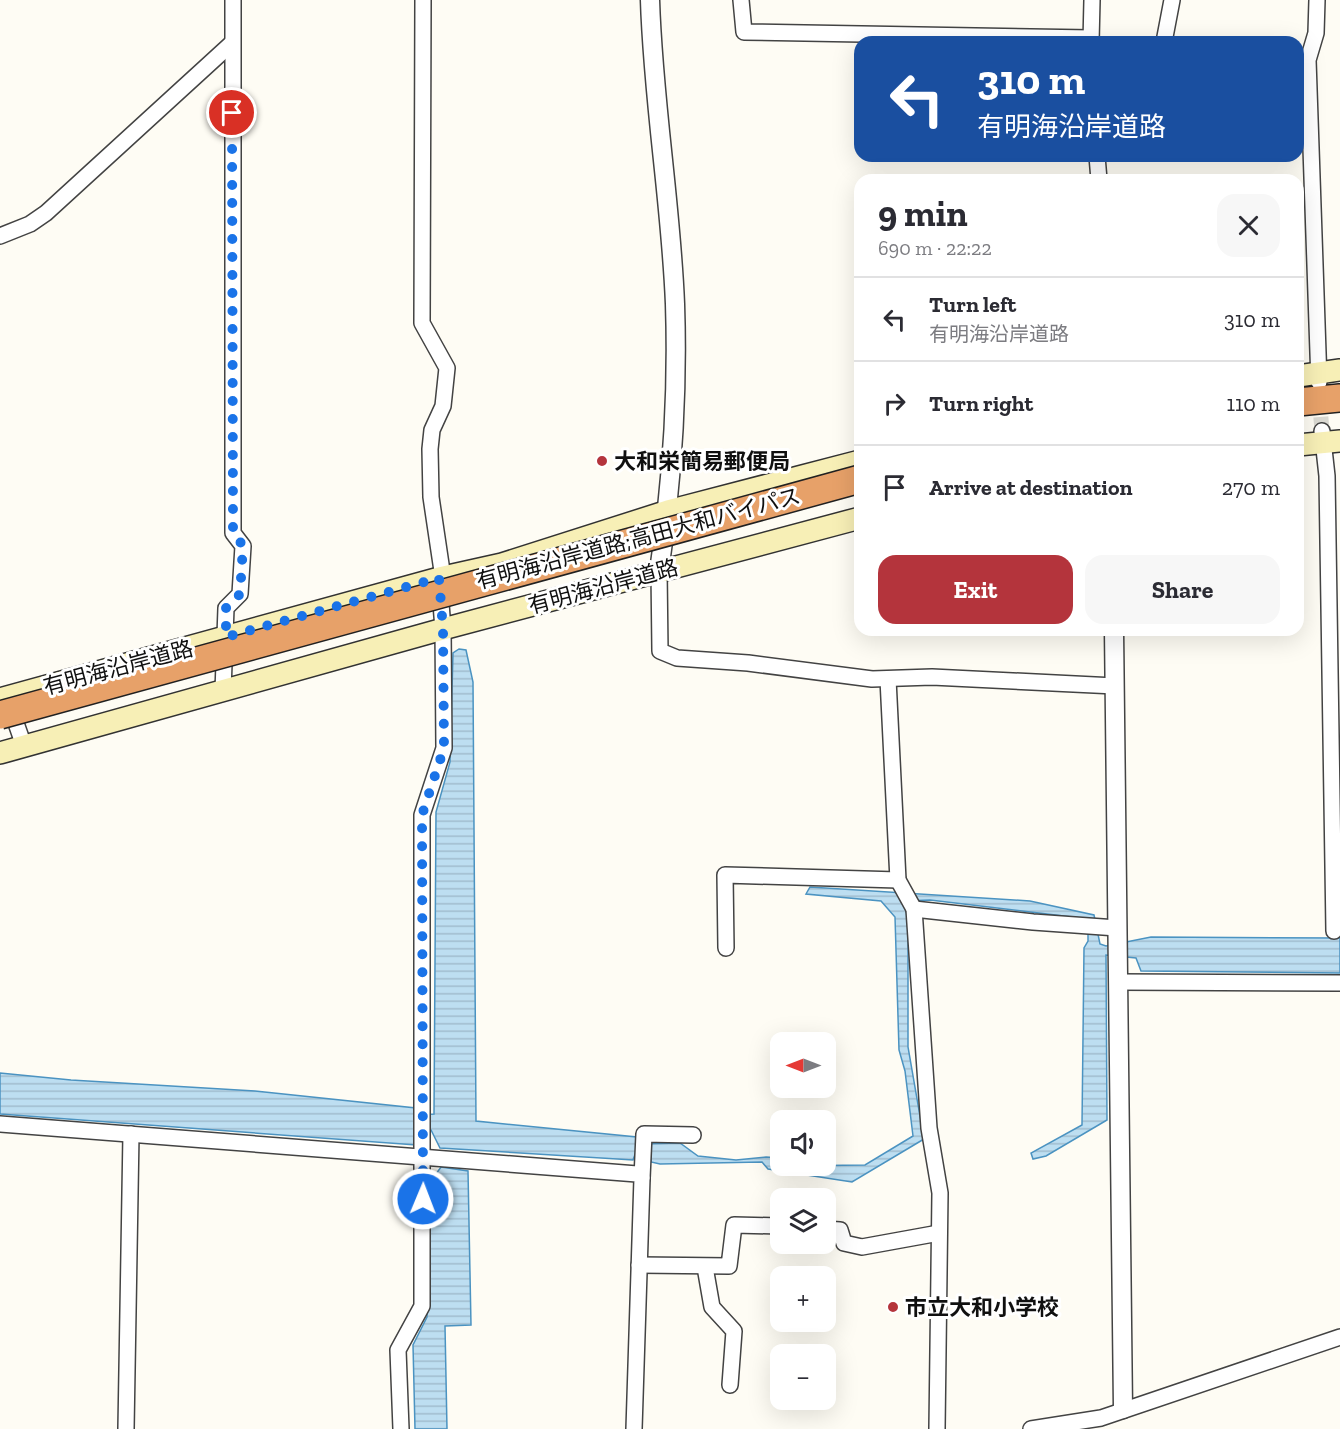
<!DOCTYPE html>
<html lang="en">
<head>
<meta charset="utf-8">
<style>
  :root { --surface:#fff; --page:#f7f7f7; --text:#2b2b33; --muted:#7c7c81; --line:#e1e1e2; --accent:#b4343c }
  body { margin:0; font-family:"Zilla Slab","Noto Sans JP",serif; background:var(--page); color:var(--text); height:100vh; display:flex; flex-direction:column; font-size:22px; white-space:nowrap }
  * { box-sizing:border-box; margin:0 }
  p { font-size:20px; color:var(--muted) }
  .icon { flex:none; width:33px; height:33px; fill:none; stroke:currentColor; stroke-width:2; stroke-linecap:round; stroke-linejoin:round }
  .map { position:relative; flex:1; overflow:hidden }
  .details { position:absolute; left:854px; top:174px; width:450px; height:462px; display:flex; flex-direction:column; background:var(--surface); border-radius:18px; box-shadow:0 6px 24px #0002 }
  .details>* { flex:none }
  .guide { position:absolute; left:854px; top:36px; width:450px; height:126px; border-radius:18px; box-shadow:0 6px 24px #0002; background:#1a4fa0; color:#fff; overflow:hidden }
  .needle { width:39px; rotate:270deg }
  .tools { position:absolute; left:770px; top:1032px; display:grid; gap:12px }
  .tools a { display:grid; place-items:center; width:66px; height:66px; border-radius:12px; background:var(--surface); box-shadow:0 6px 24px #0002; font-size:30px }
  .pin { position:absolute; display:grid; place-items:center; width:51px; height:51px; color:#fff; margin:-26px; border:3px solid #fff; border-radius:50%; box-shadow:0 2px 6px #0007 }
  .me { position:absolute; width:66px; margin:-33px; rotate:1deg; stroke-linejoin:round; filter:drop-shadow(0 0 4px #0008) }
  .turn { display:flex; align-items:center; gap:21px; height:126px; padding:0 24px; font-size:27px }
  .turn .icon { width:78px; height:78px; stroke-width:2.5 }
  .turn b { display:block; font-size:42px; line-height:51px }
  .round { display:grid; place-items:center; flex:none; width:63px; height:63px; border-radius:18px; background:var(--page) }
  .summary { display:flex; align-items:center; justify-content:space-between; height:102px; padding:0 24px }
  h1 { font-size:36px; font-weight:700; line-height:45px }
  .primary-button { display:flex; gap:12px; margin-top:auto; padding:12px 24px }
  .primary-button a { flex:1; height:69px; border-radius:18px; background:var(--accent); color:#fff; font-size:24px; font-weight:700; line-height:69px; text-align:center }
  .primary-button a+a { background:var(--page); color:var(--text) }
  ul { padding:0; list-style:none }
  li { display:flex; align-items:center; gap:18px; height:84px; padding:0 24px; border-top:2px solid var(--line) }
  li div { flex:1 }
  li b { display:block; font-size:22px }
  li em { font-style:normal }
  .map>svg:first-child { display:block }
  .water { fill:url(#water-rules); stroke:#4b93c1; stroke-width:1.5 }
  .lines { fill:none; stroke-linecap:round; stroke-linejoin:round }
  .minor-tunnel { stroke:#dad9d2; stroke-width:15; stroke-dasharray:15 8; stroke-linecap:butt }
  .minor-casing { stroke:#434343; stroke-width:18 }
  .tertiary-casing { stroke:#434343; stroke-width:21 }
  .secondary-casing { stroke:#323232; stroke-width:24 }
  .motorway-casing { stroke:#212121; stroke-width:30 }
  .minor { stroke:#fff; stroke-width:15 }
  .tertiary { stroke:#fff; stroke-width:18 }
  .secondary { stroke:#f7efb6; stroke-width:21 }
  .motorway { stroke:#e7a169; stroke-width:27 }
  .motorway-bridge-casing { stroke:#212121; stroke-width:30; stroke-linecap:butt }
  .motorway-bridge { stroke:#e7a169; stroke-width:27 }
  .route { stroke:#1a73e8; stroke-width:10; stroke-dasharray:0 18 }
  .poi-dot { fill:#b4343c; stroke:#fff; stroke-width:2 }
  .labels { text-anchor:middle; stroke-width:6; stroke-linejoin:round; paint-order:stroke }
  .poi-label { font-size:22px; font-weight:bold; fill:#101010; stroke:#fff; text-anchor:start }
  .street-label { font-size:22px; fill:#101010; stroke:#fff }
</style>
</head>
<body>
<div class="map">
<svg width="1340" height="1429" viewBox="0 0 1340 1429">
  <defs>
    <pattern id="water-rules" width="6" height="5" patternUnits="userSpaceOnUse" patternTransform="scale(1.5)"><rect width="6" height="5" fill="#bddef1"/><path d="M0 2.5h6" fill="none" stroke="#a1bdce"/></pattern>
  </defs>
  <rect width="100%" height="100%" fill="#fefcf4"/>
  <g class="water">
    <path d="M459,649l7,1 7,32 3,439 161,16 2,7 41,-1 18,13 38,4 30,-3 14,1v8l85,-1 48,-29 -8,-65 -6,-21 -4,-133 -14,-16 -75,-7 4,-7 220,14 64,14 6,29 6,2 45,-9 189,1v35l-199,-2 -5,-13 -30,-3 1,165 -61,36 -13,3 -2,-6 51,-28 2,-177 4,-7v-22l-158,-19 -25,1 3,24v122l16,92 -72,43 -84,-13 -6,-7 -102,2 -9,-2v-13h-14l-4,11 -193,-12 -9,-18h-10l-5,15 -416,-31v-41l71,7 184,11 161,17 1,7 17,-1 2,-302 14,-50 3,-109z"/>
    <path d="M441,1167l27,4 3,154 -26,1 2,103h-32l-2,-84 14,-28 3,-135z"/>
  </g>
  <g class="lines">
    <path class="minor-tunnel" d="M1319,394l3,37"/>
    <defs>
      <g id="minor">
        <path d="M741,0l3,32 347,6"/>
        <path d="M1317,0l-1,33 -8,27 11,322"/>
        <path d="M1091,42l1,-42"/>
        <path d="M1164,42l8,-42"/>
        <path d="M1097,156l2,24"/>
        <path d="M0,236l30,-12 16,-11 186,-170"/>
        <path d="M1322,431l5,45 7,455"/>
        <path d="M659,571l1,80 17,7 71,5 124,16 60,-2 183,9"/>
        <path d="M888,679l10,201 16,29 15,219 11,65 -3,236"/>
        <path d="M223,691l3,-83 14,-14 3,-48 -10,-13v-533"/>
        <path d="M10,706l14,40"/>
        <path d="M914,909l119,13 84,6"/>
        <path d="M726,948l-1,-73 173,5"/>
        <path d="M1119,982l221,1"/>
        <path d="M0,1124l637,50 5,4 -8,251"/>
        <path d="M642,1178l2,-44 49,1"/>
        <path d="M825,1229l15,1 4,13 18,4 77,-14"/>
        <path d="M639,1265l90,1 5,-41 46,1"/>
        <path d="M705,1267l7,40 22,24 -4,54"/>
        <path d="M126,1429l5,-295"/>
        <path d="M401,1429l-3,-79 24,-44v-491l22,-67 -1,-119 -4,-51 3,-7 -11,-74 -1,-48 2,-19 11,-24 4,-38 -25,-45 1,-323"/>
        <path d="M1031,1429l70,-11 239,-81"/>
      </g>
      <g id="tertiary">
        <path d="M650,0c3,102 21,202 25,304 3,89 -3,179 -16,267"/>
        <path d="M1114,630l9,779"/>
      </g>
      <g id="secondary">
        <path d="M1298,376l42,-6"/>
        <path d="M1298,445l42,-4"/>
        <path d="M0,699l439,-121 63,-14 166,-53 192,-50"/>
        <path d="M0,753l443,-124 417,-111"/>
      </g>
      <path id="motorway" d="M1298,402l42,-4"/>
    </defs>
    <use href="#minor" class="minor-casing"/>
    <use href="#tertiary" class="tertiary-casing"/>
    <use href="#secondary" class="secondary-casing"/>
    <use href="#motorway" class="motorway-casing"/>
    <use href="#minor" class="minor"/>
    <use href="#tertiary" class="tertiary"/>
    <use href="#secondary" class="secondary"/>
    <use href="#motorway" class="motorway"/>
    <defs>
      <path id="motorway-bridge" d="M0,715l860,-236"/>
    </defs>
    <use href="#motorway-bridge" class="motorway-bridge-casing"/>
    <use href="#motorway-bridge" class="motorway-bridge"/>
  </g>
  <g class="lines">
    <path class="route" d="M232,113l1,419 10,14 -3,48 -14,14v29l213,-59 4,51 1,119 -22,67 1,384"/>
  </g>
  <g class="poi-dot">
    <circle cx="602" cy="461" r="6"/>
    <circle cx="893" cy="1307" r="6"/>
  </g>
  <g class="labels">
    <g class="poi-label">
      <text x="614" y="469">大和栄簡易郵便局</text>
      <text x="905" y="1315">市立大和小学校</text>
    </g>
    <g class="street-label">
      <text transform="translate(638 538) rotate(-15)" y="8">有明海沿岸道路;高田大和バイパス</text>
      <text transform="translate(603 586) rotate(-15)" y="8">有明海沿岸道路</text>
      <text transform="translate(118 667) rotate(-15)" y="8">有明海沿岸道路</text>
    </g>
  </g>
</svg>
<div class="tools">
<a><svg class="needle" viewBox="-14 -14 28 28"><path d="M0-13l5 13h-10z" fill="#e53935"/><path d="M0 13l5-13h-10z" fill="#7c7c81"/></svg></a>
<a><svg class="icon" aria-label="sound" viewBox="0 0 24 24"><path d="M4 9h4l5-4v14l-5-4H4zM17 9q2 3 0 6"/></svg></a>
<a><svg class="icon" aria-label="layers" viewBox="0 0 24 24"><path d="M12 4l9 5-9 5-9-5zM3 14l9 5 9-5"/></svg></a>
<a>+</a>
<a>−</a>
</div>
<div class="pin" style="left:232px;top:113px;background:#d93025"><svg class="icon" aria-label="arrive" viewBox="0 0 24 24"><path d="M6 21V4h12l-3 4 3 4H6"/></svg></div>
<svg class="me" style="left:423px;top:1199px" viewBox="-20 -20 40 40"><circle r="17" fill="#1a73e8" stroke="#fff" stroke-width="3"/><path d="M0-11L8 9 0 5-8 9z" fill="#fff"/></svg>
<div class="guide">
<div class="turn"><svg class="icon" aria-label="left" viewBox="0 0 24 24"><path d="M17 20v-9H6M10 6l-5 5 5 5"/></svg><div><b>310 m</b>有明海沿岸道路</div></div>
</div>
<section class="details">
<div class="summary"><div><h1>9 min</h1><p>690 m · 22:22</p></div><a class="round"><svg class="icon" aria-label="close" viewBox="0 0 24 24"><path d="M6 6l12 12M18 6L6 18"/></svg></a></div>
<ul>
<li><svg class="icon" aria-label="left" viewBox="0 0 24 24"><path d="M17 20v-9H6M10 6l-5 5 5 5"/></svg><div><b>Turn left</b><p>有明海沿岸道路</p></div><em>310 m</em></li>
<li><svg class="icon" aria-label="right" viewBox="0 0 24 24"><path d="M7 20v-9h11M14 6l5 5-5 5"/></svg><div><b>Turn right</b></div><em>110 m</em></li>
<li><svg class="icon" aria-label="arrive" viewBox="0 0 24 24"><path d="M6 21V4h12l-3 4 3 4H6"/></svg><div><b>Arrive at destination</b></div><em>270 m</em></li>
</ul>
<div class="primary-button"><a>Exit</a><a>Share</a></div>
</section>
</div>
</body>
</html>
